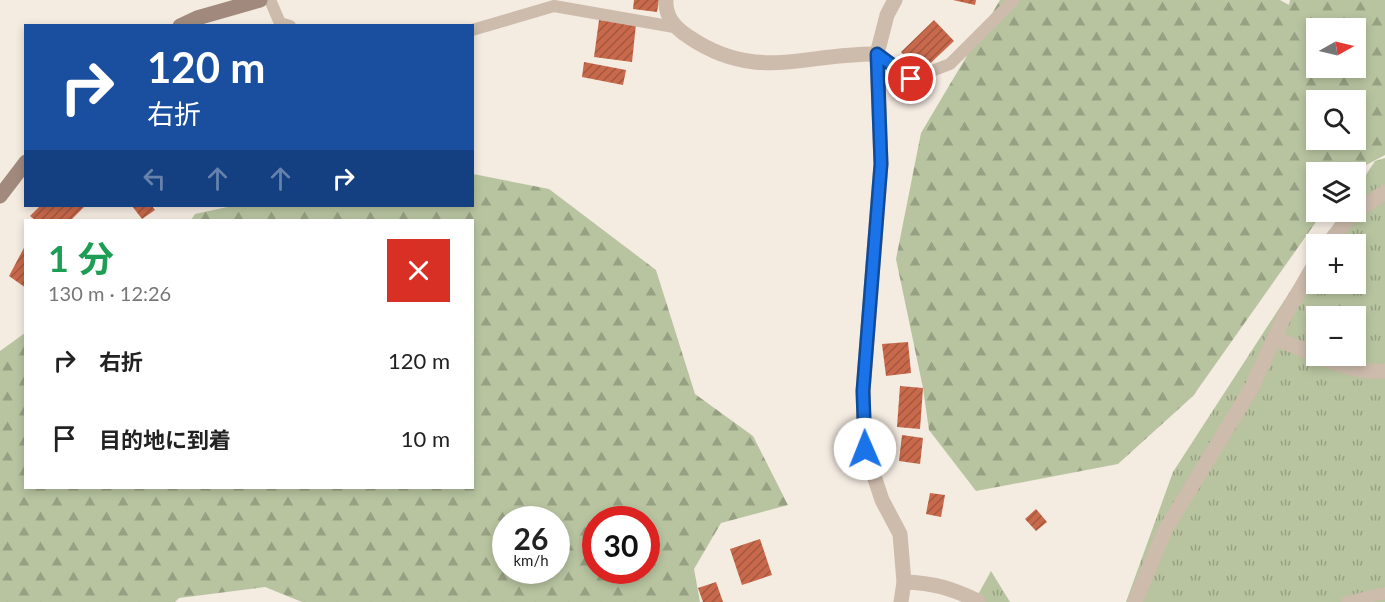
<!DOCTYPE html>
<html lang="ja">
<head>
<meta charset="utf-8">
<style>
  :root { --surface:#fff; --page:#f2f2f2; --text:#222; --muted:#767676 }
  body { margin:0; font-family:Lato,"Noto Sans JP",sans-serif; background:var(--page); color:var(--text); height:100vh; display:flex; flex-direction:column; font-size:22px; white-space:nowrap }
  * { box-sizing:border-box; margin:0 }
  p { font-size:20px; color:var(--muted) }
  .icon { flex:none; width:33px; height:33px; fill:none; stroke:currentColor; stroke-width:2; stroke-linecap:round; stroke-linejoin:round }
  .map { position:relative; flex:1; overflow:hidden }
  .drawer { position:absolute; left:24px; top:219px; width:450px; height:270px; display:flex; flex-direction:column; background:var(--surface); border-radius:0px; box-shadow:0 3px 9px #0003 }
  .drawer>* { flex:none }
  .top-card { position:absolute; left:24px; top:24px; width:450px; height:183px; border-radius:0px; box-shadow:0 3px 9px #0003; background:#1a4fa0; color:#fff; overflow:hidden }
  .needle { width:39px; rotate:82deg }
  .buttons { position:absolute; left:1306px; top:18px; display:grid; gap:12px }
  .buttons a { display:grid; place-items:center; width:60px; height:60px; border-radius:0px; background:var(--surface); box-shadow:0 3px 9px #0003; font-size:30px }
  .speed { position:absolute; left:492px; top:506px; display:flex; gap:12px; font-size:30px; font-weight:700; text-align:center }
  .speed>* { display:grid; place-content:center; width:78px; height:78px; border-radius:50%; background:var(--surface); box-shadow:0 3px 9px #0003; line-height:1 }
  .speed small { font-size:15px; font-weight:400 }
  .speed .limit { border:9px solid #d22; background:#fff; color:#111 }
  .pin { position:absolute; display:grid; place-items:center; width:51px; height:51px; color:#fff; margin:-26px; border:3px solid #fff; border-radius:50%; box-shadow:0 2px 6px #0007 }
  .me { position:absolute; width:66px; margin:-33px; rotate:359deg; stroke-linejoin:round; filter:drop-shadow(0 0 4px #0008) }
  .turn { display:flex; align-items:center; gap:21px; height:126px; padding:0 24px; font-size:27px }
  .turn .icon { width:78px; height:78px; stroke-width:2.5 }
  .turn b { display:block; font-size:42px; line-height:51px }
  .lanes { display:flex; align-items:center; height:57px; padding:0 24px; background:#0003; justify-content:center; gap:30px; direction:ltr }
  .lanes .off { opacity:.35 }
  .round { display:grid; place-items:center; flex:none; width:63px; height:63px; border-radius:0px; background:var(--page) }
  .head { display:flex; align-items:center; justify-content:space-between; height:102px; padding:0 24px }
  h1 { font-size:36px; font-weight:700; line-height:45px; color:#1e9e55 }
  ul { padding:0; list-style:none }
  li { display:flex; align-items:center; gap:18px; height:78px; padding:0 24px }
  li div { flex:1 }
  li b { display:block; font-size:22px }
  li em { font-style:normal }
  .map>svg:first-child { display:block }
  .grass { fill:url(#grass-tufts); fill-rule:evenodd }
  .forest { fill:url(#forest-firs); fill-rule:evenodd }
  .building { fill:url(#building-hatch) }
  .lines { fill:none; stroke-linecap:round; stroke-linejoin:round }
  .lane { stroke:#cdbbac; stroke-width:12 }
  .street { stroke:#cdbbac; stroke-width:15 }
  .secondary { stroke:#a18a7d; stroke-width:15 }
  .route-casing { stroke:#114b97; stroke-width:15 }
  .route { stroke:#1a73e8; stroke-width:10 }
</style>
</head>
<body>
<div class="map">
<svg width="1385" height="602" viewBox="0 0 1385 602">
  <defs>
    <pattern id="grass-tufts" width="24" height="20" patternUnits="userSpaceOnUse" patternTransform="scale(1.5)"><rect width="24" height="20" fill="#b8c4a0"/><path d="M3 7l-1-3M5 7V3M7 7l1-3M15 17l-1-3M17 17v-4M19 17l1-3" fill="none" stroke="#97a083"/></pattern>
    <pattern id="forest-firs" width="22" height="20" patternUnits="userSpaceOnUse" patternTransform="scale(1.5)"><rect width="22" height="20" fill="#b8c4a0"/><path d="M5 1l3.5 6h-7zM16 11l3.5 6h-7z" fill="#97a083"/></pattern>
    <pattern id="building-hatch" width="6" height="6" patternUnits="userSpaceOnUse" patternTransform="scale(1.5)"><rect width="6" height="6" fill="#c8694b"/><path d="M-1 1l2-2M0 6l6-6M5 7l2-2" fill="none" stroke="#a4573f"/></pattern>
  </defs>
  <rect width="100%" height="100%" fill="#f4ebe1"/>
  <g class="grass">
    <path d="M1385,158v444h-259l47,-130 144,-222v34h39v-40h-35l21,-32h14v-22l19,-29zM1317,316h39v40h-39z"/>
    <path d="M991,571l19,31h-36z"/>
  </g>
  <g class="forest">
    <path d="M1000,0h280l9,5 1,-5h95v155l-32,17h-36v40h6l-130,184 -75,68 -142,27 -47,-61 -6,-42 -27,-129 25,-126zM1317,28h39v40h-39zM1317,100h39v40h-39z"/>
    <path d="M473,174l76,15 107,81 39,124 58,42 35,69 -67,18 -27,46 6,33h-398l-37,-15 -86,11 -4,4h-175v-251l25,-18 1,155h446v-268h-281l4,-6 37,-8h240zM506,519h50v51h-50zM596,519h50v51h-50z"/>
  </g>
  <g class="building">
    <path d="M634,0h25l-2,12 -24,-3z"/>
    <path d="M953,0h23l-1,5z"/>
    <path d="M599,20l37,4 -4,38 -38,-5z"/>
    <path d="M934,20l20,21 -34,32 -19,-21z"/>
    <path d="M584,62l42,8 -3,15 -41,-8z"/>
    <path d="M40,206h45l-14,14h-36l-5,-4z"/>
    <path d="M132,206h20l3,4 -13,9z"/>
    <path d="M26,244v44l-17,-12z"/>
    <path d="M908,342l3,31 -25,3 -4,-32z"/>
    <path d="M900,386l23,2 -3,41 -23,-2z"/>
    <path d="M902,435l21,3 -3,26 -21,-3z"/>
    <path d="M930,493l15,2 -4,22 -15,-3z"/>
    <path d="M1036,509l11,13 -11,9 -11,-12z"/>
    <path d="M760,539l12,36 -30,10 -12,-36z"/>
    <path d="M716,582l7,20h-20l-5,-14z"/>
  </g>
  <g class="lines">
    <g class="lane">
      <path d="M270,0l10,23 10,3"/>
      <path d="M472,30l82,-24 120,21"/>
      <path d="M877,54l34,25 39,-15 64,-64"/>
      <path d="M1347,602l38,-9"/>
    </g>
    <g class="street">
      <path d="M666,0c-1,17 9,28 23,37 68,46 116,16 188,17"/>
      <path d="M895,0l-8,15 -10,39 4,110 -18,227 2,58 17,51 18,34 4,48 -3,20"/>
      <path d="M1328,244l22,-28 35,-24"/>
      <path d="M1274,338l43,17"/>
      <path d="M1317,356c22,8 44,18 68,15"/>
      <path d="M904,582c30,1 47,6 74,19"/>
      <path d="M1135,602l30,-72 86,-141 33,-72 33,-57"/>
    </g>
    <g class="secondary">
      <path d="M180,26l17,-8 63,-18"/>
      <path d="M0,196l26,-34"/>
    </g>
  </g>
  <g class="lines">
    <defs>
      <path id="route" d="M865,449l-2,-58 18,-227 -4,-110 34,25"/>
    </defs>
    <use href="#route" class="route-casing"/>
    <use href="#route" class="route"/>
  </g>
</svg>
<div class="buttons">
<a><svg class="needle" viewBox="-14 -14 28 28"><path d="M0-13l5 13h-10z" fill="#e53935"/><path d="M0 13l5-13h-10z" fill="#767676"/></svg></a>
<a><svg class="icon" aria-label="search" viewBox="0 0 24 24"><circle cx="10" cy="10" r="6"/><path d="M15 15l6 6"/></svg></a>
<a><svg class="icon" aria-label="layers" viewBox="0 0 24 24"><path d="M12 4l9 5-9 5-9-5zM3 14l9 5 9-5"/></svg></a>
<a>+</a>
<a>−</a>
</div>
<div class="speed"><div>26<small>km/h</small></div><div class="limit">30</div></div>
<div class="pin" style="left:911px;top:79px;background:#d93025"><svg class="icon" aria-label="arrive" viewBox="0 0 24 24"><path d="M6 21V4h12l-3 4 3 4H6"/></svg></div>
<svg class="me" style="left:865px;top:449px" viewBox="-20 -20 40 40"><circle r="19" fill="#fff"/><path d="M0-13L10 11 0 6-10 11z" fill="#1a73e8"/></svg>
<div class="top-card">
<div class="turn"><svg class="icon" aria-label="right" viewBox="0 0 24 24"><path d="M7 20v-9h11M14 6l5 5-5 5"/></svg><div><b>120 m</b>右折</div></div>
<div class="lanes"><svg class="icon off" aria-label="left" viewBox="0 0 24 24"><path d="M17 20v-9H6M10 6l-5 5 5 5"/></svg><svg class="icon off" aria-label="ahead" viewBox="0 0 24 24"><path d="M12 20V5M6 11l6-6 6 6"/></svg><svg class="icon off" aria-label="ahead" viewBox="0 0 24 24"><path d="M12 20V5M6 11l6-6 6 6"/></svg><svg class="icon" aria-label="right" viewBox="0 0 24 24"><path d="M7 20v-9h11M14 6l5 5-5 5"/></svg></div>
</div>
<section class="drawer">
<div class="head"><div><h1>1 分</h1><p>130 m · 12:26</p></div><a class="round" style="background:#d93025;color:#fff"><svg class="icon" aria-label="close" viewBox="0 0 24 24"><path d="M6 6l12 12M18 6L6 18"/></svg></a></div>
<ul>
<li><svg class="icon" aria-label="right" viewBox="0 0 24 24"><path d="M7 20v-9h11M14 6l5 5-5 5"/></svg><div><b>右折</b></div><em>120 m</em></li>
<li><svg class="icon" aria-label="arrive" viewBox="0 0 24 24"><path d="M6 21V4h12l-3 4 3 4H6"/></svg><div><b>目的地に到着</b></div><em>10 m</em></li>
</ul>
</section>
</div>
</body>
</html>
